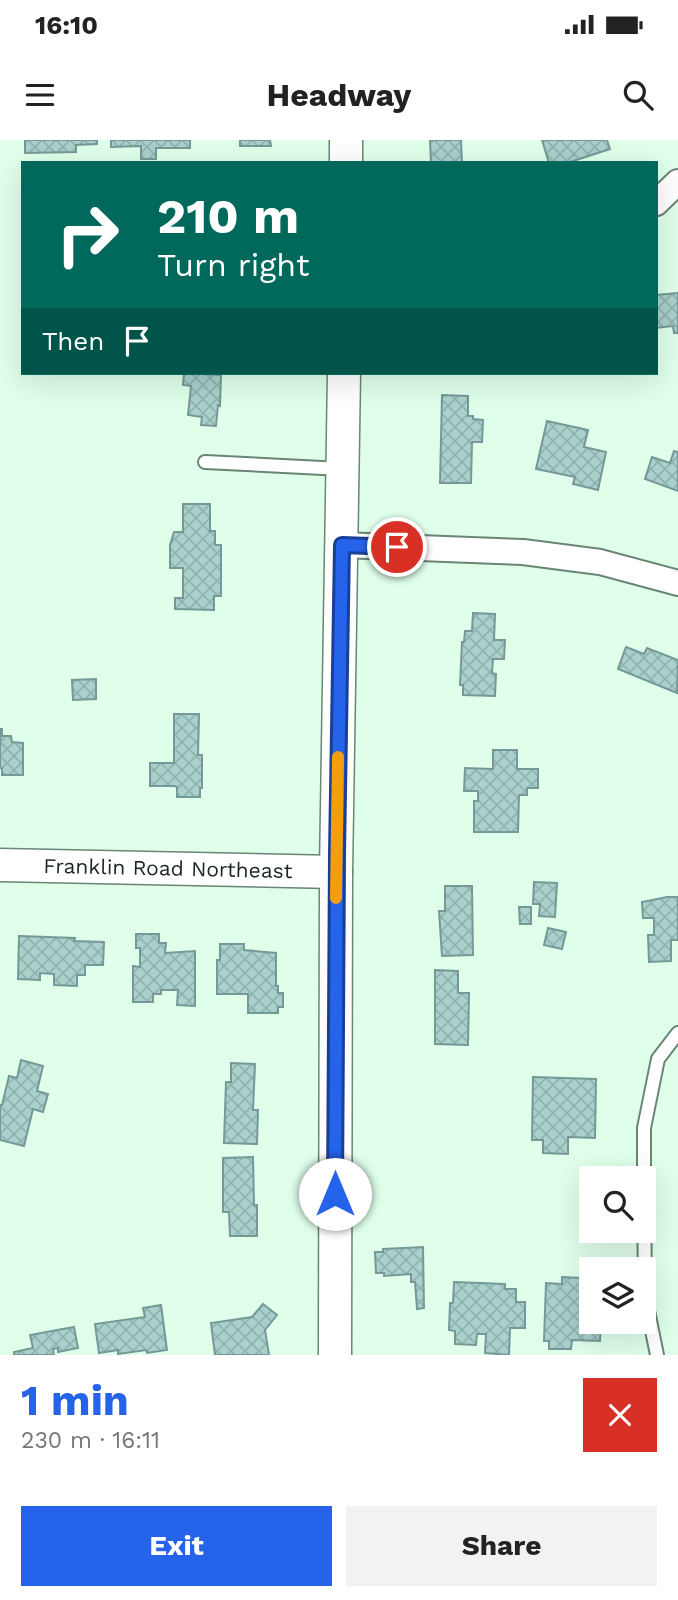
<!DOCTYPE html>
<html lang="en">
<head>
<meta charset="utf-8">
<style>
  :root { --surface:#fff; --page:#f2f2f2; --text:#222; --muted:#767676; --accent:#2563eb }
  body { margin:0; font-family:"Work Sans",sans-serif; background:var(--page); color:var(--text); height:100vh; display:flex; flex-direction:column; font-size:26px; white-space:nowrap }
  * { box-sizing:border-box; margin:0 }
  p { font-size:23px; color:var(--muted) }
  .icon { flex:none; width:38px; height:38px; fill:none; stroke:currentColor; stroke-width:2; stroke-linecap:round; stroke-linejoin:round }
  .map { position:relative; height:1215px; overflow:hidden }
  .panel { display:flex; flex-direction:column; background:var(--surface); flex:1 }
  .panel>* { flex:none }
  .top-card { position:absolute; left:21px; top:21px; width:637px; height:214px; border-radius:0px; box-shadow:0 7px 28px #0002; background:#00695c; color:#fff; overflow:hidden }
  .buttons { position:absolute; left:579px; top:1026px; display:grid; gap:14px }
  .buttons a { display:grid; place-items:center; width:77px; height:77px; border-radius:0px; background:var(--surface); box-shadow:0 7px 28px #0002; font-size:35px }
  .pin { position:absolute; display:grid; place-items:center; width:60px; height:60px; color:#fff; margin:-30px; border:4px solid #fff; border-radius:50%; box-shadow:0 2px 7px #0007 }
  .me { position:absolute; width:77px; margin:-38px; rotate:0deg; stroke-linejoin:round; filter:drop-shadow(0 0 5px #0008) }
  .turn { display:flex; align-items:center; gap:24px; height:147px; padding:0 21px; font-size:32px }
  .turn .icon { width:91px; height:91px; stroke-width:2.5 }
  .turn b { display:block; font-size:49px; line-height:60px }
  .then { display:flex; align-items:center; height:66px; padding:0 21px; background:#0003; gap:14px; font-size:26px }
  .round { display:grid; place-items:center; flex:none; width:74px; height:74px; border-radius:0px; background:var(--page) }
  .headline { display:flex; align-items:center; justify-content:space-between; height:119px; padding:0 21px }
  h1 { font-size:42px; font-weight:700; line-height:52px; color:var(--accent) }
  .cta { display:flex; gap:14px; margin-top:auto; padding:14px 21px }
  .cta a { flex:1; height:80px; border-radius:0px; background:var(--accent); color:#fff; font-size:28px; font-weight:700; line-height:80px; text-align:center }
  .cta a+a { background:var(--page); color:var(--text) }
  .status { display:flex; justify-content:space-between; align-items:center; height:49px; padding:0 35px; background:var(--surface); direction:ltr }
  .status svg { height:19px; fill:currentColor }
  header { display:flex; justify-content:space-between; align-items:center; height:91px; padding:0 21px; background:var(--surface); font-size:32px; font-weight:700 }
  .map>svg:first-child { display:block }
  .building { fill:url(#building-cross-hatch); stroke:#749996; stroke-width:2 }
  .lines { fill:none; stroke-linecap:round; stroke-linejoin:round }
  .service-casing { stroke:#698574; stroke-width:16 }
  .minor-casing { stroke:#698574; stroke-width:28 }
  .tertiary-casing { stroke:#698574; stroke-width:35 }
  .service { stroke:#fff; stroke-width:12 }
  .minor { stroke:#fff; stroke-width:24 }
  .tertiary { stroke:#fff; stroke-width:32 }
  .route-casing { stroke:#184099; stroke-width:18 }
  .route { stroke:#2563eb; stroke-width:12 }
  .slow { stroke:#f59e0b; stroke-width:12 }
  .labels { text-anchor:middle; stroke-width:5; stroke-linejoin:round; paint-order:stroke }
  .street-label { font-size:21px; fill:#1b2720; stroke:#fff }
</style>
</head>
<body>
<div class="status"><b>16:10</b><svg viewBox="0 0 49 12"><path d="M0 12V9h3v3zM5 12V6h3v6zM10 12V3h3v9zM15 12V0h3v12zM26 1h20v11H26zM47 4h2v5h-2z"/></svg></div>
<header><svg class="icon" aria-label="menu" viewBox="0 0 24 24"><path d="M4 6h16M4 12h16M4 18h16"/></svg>Headway<svg class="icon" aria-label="search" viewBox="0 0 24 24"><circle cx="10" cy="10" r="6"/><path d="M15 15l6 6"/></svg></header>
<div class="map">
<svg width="678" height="1215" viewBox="0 0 678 1215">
  <defs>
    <pattern id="building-cross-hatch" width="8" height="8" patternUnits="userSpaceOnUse" patternTransform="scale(1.75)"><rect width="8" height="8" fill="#a9d0cc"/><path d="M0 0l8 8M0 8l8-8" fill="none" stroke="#91b3af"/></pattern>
  </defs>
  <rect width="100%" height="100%" fill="#dfffeb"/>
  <g class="building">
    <path d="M25,0h72v4l-21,1v7l-51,1z"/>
    <path d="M111,0h79v8h-34v11h-15v-13l-30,1z"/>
    <path d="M240,0h30l1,6h-31z"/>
    <path d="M430,0h31l1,23h-31z"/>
    <path d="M542,0h65l3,9 -43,14h-18z"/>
    <path d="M678,153v40h-4l-1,-7 -17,2v-33z"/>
    <path d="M184,233l37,2 -1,31 -2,-1 -2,21 -15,-1 1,-8 -14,-2 3,-29 -8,-1z"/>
    <path d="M442,255l26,1v20h5v3l10,1 -1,22h-10l-1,41h-31z"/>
    <path d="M547,281l41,9 -4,17 22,5 -8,38 -25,-6 2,-7 -39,-8z"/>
    <path d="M674,311l4,1v39l-33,-12 7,-22 18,6z"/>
    <path d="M183,364h27v27h5v14h6v51h-7v14l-39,-1v-11h8v-30h-13v-23l4,-13h9z"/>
    <path d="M473,473l22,1 -1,26h11l-1,19h-11l-1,14 4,1 -1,22 -32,-1v-10h-3l2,-43h2l1,-11h7z"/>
    <path d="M626,507l18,7 3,-6 31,12 -1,33 -59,-24z"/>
    <path d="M96,539v20l-23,1 -1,-20z"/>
    <path d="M174,574h25l-1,41h4v33h-2v9h-23v-10l-3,-1h-24v-23h24z"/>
    <path d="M0,589h2v7h9l1,6 11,1v32h-21v-7h-2z"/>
    <path d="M493,610h24v19h21v19h-11v7h-8l-1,37h-44v-31h4v-10h-14l1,-23 28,1z"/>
    <path d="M534,742l23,1 -2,34 -16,-1 1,-12h-7z"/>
    <path d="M445,746h27l1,69 -31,1 -3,-45h6z"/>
    <path d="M667,757h11v43h-7v21l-22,1 -1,-27h6v-17h-11l-1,-16z"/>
    <path d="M519,767h12v17h-11z"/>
    <path d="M548,788l18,4 -4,17 -18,-4z"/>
    <path d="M136,794h23v9h7l-1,10 30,-2v55l-18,-1 1,-15h-17v4h-8v8h-20v-36l7,1v-19h-4z"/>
    <path d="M19,796l56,2 -1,3 30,1 -1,23h-18v10h-8v11l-23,-1v-11l-14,-1v7l-22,-1z"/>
    <path d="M220,804h24v6l32,3v33h2v7h5v14h-5v6h-30v-19h-31v-34h3z"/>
    <path d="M435,830l23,1v22h11l-1,52 -33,-1z"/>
    <path d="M21,920l22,6 -6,25 11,3 -5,18 -10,-3 -9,37 -24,-6v-35h2l7,-29 8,2z"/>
    <path d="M231,923l24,1 -2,46h5l-1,34 -33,-1 2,-61h5z"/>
    <path d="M533,937l63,2 -1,59 -27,-1v17l-25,-1v-13h-11z"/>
    <path d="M253,1017l1,48h3v31h-27l-1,-24h-6v-54z"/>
    <path d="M423,1107l1,61 -7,1 -2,-27h-4v-8l-27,2v-3h-8l-1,-21h8v-3z"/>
    <path d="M562,1137l18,1v4h10l-1,23 3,1v15h9l-1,20 -28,-1 -1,9h-22v-8h-5l2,-58 16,1z"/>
    <path d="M454,1142l51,2v5h11v13h9v26h-15l-1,27 -24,-2 1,-19h-9l-1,11 -21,-1v-13l-6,-1 1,-27h3z"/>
    <path d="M263,1164l14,11 -12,15 4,25h-54l-4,-32 41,-6z"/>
    <path d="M161,1165l6,45 -20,3 -1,-3 -28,4v-4l-19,3 -4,-29 50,-7 -2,-9z"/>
    <path d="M74,1187l4,21 -20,4v-4l-5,1 1,6h-40v-3l19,-4 -3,-13z"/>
  </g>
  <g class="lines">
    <defs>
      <g id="service">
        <path d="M205,322l137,7"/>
        <path d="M644,1038v-50l14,-69 20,-26"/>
        <path d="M644,1047l1,109 12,59"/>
      </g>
      <g id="minor">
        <path d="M656,63l22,-21"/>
        <path d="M342,405l181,7 77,10 78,21"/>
      </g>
      <g id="tertiary">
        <path d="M346,23v-23"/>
        <path id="s1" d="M0,725l336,7"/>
        <path d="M335,1215l1,-483 8,-499"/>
      </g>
    </defs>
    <use href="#service" class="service-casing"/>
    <use href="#minor" class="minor-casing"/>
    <use href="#tertiary" class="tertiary-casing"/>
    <use href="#service" class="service"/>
    <use href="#minor" class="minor"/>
    <use href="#tertiary" class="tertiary"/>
  </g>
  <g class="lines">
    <defs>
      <path id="route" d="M335,1054l2,-340 5,-309 55,2"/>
    </defs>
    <use href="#route" class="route-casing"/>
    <use href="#route" class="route"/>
    <path class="slow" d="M336,758l2,-141"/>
  </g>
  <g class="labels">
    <g class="street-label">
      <text dy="7" stroke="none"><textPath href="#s1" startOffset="168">Franklin Road Northeast</textPath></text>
    </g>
  </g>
</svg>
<div class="buttons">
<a><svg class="icon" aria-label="search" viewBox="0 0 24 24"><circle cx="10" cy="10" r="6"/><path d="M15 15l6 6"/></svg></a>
<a><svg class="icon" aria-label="layers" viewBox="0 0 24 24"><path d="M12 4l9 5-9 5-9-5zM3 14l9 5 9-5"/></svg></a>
</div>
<div class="pin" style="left:397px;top:407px;background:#d93025"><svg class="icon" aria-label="arrive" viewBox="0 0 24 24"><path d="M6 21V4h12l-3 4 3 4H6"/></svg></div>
<svg class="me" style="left:335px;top:1054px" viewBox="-20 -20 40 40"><circle r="19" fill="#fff"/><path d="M0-13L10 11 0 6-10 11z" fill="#2563eb"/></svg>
<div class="top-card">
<div class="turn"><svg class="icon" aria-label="right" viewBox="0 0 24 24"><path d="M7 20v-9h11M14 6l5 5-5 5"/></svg><div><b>210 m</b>Turn right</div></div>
<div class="then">Then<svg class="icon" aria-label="arrive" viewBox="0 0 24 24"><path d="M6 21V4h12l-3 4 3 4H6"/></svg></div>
</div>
</div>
<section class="panel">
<div class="headline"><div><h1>1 min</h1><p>230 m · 16:11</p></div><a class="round" style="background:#d93025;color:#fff"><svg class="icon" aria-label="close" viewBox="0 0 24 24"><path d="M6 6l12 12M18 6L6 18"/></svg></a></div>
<div class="cta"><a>Exit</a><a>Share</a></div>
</section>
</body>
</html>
